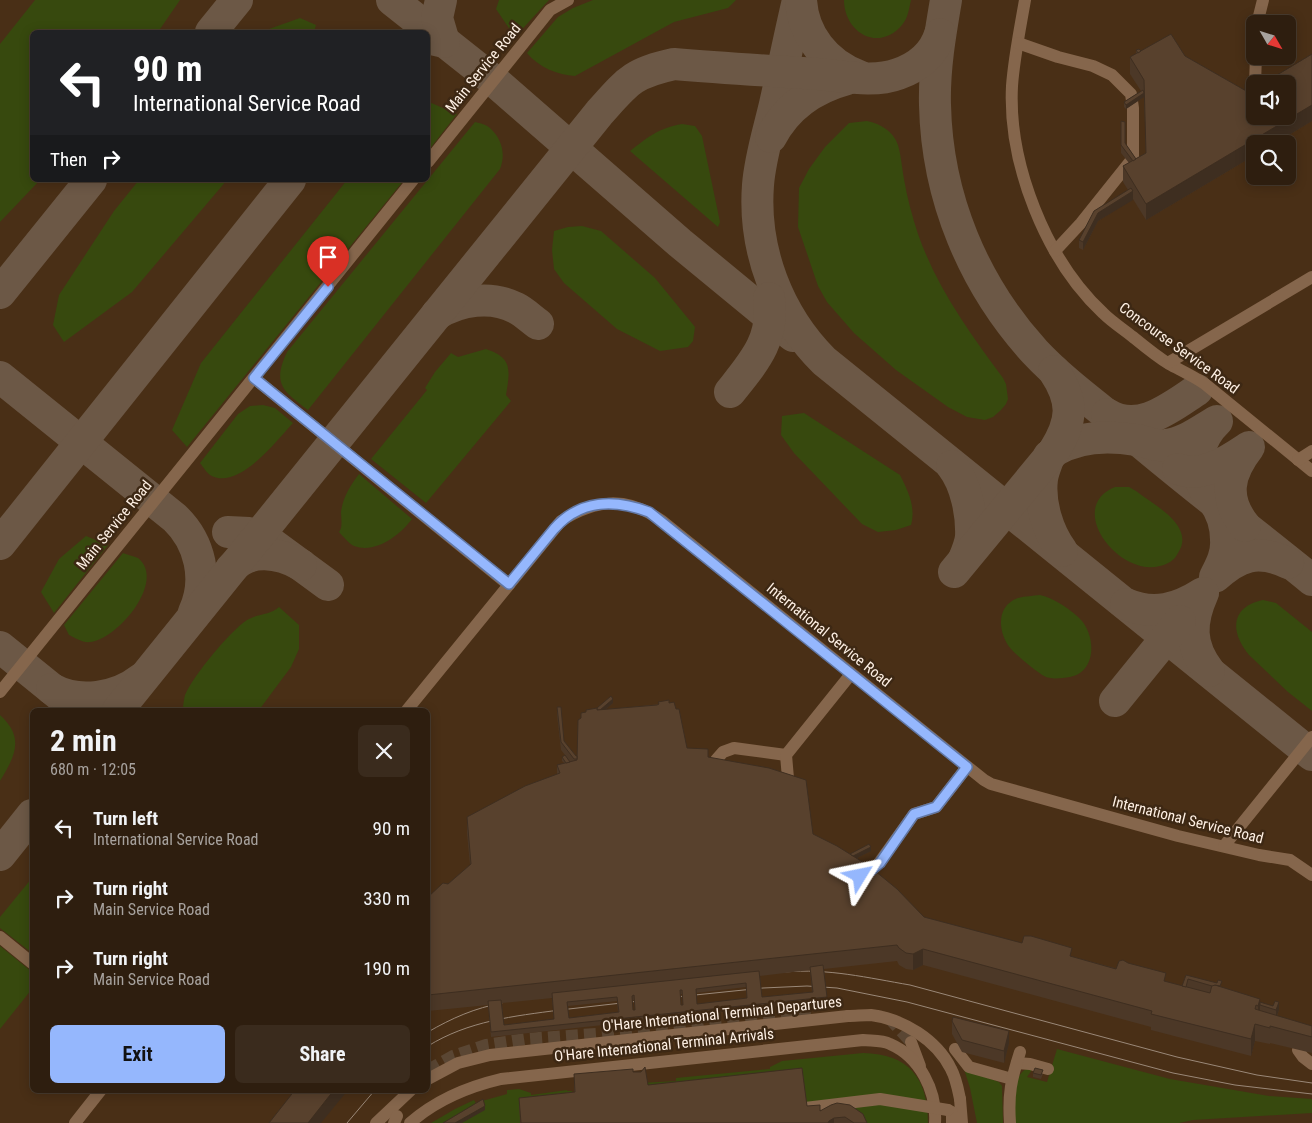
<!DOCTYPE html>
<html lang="en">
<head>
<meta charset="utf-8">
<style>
  :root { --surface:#2e1e0f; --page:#3a2b1d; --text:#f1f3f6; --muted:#a7a29e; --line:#493c2f; --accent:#95b7fd }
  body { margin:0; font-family:"Roboto Condensed",sans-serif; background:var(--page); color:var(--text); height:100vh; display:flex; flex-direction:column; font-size:19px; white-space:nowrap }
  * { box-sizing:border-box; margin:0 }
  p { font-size:16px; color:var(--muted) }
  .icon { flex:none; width:28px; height:28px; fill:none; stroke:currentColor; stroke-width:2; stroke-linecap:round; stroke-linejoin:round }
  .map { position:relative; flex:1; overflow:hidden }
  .panel { position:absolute; left:30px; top:708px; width:400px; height:385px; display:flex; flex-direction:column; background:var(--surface); border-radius:8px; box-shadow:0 2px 12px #0003,0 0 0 1px var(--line) }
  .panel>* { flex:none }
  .guide { position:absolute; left:30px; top:30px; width:400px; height:152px; border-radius:8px; box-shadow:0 2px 12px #0003,0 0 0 1px var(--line); background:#202124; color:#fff; overflow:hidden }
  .needle { width:32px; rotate:129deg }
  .controls { position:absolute; left:1246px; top:15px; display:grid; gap:10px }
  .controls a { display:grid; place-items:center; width:50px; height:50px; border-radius:8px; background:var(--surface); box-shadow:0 2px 12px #0003,0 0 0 1px var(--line); font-size:25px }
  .pin { position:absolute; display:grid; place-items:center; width:42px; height:42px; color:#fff; margin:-51px -21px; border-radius:50% 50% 50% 0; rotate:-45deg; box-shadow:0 0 5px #0007 }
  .pin .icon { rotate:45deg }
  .me { position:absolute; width:55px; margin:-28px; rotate:55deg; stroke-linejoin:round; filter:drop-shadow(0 0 4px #0008) }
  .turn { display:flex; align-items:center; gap:18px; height:105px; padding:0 20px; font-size:22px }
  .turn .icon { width:65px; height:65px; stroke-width:2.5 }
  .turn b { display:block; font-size:35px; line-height:42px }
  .then { display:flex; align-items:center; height:48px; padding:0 20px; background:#0003; gap:10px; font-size:19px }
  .round { display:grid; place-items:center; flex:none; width:52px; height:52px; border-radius:8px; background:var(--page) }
  .summary { display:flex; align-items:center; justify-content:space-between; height:85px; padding:0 20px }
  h1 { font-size:30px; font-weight:700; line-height:38px }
  .button { display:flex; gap:10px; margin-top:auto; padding:10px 20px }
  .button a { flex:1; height:58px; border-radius:8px; background:var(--accent); color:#111; font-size:20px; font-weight:700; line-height:58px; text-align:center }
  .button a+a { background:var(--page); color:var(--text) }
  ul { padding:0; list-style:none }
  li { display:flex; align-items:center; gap:15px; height:70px; padding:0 20px }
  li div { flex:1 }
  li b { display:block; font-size:19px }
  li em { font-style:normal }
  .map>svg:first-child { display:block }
  .built { fill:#492f16; fill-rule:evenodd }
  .green { fill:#37490e }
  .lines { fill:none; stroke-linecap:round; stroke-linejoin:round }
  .taxiway { stroke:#6c5846; stroke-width:32 }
  .minor-tunnel { stroke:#5a4633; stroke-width:12; stroke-dasharray:12 6; stroke-linecap:butt }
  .minor { stroke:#85664c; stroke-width:12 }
  .tram { stroke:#9a8878; stroke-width:1 }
  .minor-bridge { stroke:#85664c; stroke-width:12 }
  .wall { fill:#4c3827; fill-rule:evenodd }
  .shaded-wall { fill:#3e2e20 }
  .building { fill:#58412d; stroke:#3e2e20; fill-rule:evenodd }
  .route-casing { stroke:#6177a4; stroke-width:12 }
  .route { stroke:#95b7fd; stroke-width:9 }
  .labels { text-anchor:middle; stroke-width:5; stroke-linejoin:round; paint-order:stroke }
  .street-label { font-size:15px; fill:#fef0e4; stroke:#3d2814 }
</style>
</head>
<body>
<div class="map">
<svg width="1312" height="1123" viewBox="0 0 1312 1123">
  <rect width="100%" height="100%" fill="#3d2814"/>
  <path class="built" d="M0,0h1312v1123h-1312zM1255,24h33v32h-33zM32,32h396v148h-396zM1255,84h33v32h-33zM1255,144h33v32h-33zM32,710h396v380h-396z"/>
  <g class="green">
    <path d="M35,0h145l-22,32h-126v148h8l-40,42v-178z"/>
    <path d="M499,0h50l-34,37 -19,-28z"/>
    <path d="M593,0h143l-8,8 -54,14 -99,54c-17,-1 -37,-9 -48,-23l31,-36 15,-9z"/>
    <path d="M844,0h67c-2,9 -3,18 -9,25 -24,28 -58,7 -58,-25z"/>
    <path d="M300,18l16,7 -2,7h-48l3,-3z"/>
    <path d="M429,102l28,12 -29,37v-48z"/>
    <path d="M867,121c14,3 26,10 31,24 3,10 4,23 6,34 3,18 8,37 14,55 19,54 51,98 85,144l3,6 2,15 -2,5 -5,6 -8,7 -8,3 -18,-3 -19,-10 -52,-37 -42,-37 -27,-31 -9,-16 -20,-59 1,-39 10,-19 16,-22 24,-24z"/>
    <path d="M475,122c5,1 12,3 15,6 12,11 16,26 10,41l-192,241c-25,-19 -36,-26 -21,-58z"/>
    <path d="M682,124l13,2 7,10 18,86 -2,5 -88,-76c18,-14 29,-23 52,-27z"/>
    <path d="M139,180h88l-95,112 -68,50 -11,-17 6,-30 55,-84z"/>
    <path d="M347,180h57l-217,267 -15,-17 29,-67z"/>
    <path d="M582,226l19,5 54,47 40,49 -2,14 -5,6 -28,4 -43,-22 -53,-46 -10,-14 -2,-19 2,-19 14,-4z"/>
    <path d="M486,349c27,9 24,21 20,46l5,6 -85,102 -55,-44 56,-69 -2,-2 10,-16 16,-19 7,4z"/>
    <path d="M263,405l12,3 18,15c-16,17 -55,69 -83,52 -3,-2 -7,-8 -10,-12l38,-49 12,-8z"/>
    <path d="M804,413l96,62c8,16 16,32 11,50l-15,5 -18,2 -16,-8 -68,-71 -13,-18 1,-19z"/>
    <path d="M359,474l53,45c-12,16 -36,35 -58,27 -6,-3 -10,-9 -15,-14 4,-5 2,-13 2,-20 2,-15 9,-26 18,-38z"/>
    <path d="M1115,487h14l7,4c18,14 60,35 42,62 -4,8 -10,11 -18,13 -42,11 -95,-59 -45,-79z"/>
    <path d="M86,536l22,9 -54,68 -13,-21 18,-33z"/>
    <path d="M123,553c4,2 11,3 15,5 29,23 -21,82 -48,84 -7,1 -15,-4 -21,-7l-5,-10z"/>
    <path d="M1040,595c14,3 32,15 42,26 14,17 14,51 -12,56 -8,1 -19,3 -26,-1 -7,-4 -28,-21 -33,-27 -13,-15 -16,-43 7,-51 7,-2 15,-2 22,-3z"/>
    <path d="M1263,600l13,3 36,29v79l-24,-19 -39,-37c-19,-23 -19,-48 14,-55z"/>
    <path d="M279,607l20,18v24l-8,18 -32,43h-76c0,-5 1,-11 2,-15 8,-19 45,-64 62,-75 9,-6 24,-5 32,-13z"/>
    <path d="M0,715c25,23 15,41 0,66z"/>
    <path d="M32,878v75l-32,-25v-11z"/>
    <path d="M0,946l32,26v17l-32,40z"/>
    <path d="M1057,1049l113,30 99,17 43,3v14l-119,7 -14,3h-164c-1,-15 -4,-50 14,-55l3,2 -5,7 20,5z"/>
    <path d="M863,1053c46,1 65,25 65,70h-75l-205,-22 -7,-18 35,-2v-3l94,-9v-2l12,-6z"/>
    <path d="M964,1069l35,13 3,4 1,37h-26l-7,-35z"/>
    <path d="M519,1089l12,4v2l36,-5v1h5l1,6 -53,17v9h-89l24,-14 19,-9 3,5 5,-4 25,-7v-4z"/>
  </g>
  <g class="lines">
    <g class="taxiway">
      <path d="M392,0l101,80 187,163 113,93"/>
      <path d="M798,0c-8,34 -15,69 -23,104 -6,26 -15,54 -17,81 -5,65 20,130 66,176l488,394"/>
      <path d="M801,0c2,35 25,64 58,76"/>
      <path d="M946,0c-6,35 -12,70 -11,105 2,92 38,179 100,247 31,33 69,59 103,88 57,48 116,93 174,140"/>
      <path d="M211,32l26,-32"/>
      <path d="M435,40l9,2 -7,-24 4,-18"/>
      <path d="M771,137c16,-31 43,-49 76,-58"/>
      <path d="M0,293l91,-113"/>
      <path d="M437,314c23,-14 54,-19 79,-6 8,4 15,11 22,16"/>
      <path d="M0,377l175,141c25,24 34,62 19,94"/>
      <path d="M730,392c24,-30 45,-53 39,-94"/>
      <path d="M1107,414c32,20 64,-7 90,-24"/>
      <path d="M1054,451c25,-15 53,-16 82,-11 10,1 18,7 30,5 19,-2 35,-15 51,-24 -18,17 -25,43 -13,67 2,4 6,8 9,12 8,11 13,26 13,40 1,14 -5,25 -11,37 24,-22 43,-28 73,-14"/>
      <path d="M1049,456c-2,7 -6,15 -7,23 -3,24 6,53 20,72"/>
      <path d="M952,466c14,18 20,48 19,71 -1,8 -4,15 -7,22"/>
      <path d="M1178,469c26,9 50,-8 71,-22 -21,27 -26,51 -4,79"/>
      <path d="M228,532l21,1 19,8 60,44"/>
      <path d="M0,544l290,-364"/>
      <path d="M231,569c18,-22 49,-16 70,-4"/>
      <path d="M954,572l100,-121c19,-30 20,-50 0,-80"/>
      <path d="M1126,604c28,12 52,5 77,-11 -13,29 -14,52 6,78"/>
      <path d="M0,647l68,55"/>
      <path d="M52,689c27,15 65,9 89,-10"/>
      <path d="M1115,701l65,-80"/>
      <path d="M118,710l482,-598c27,-30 32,-39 74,-48 48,4 96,7 144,10 25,2 56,9 80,0 20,-7 36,-20 42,-40"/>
      <path d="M0,855l32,-40"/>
    </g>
    <g class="minor-tunnel">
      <path d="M889,1018l22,24"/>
      <path d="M428,1070l25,-14 33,-11 39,-6 71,-5 127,-14 93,-6"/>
    </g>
    <g class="minor">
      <path d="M1025,0c-5,29 -11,58 -13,86 -4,78 34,174 91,227 9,9 20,16 30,24 11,9 23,19 36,27 13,7 24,12 36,20l107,87"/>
      <path d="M1257,24l6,-24"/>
      <path d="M1018,43l40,14 35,9 19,9 19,19 2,14v50l-52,65 -26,28"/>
      <path d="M1255,84l1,-28"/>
      <path d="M428,162l122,-152 18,-10"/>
      <path d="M1168,363l144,-86"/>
      <path d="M254,378l255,207"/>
      <path d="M1298,460l14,-9"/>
      <path d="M0,692l413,-512"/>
      <path d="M407,710l154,-189c35,-22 66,-25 101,0l322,259 7,4 187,52 81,19 31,5 22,15"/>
      <path d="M715,774l1,-14 7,-8 11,-4 52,7"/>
      <path d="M789,790l-3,-35 65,-81"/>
      <path d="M1224,846l88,-109"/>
      <path d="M860,876l8,-3 11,-10 35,-49 22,-7 31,-40"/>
      <path d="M0,937l32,26"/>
      <path d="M911,1042l9,24"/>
      <path d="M955,1049l14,18 43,12"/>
      <path d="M1298,1050l5,7 9,7"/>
      <path d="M1017,1063l13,1 18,5"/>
      <path d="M428,1079l30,-16 32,-8 358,-39"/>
      <path d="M960,1099l2,24"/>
      <path d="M948,1110l4,2v11"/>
      <path d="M75,1123l26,-33"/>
      <path d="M376,1123l35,-33"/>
      <path d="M394,1123l3,-7"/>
      <path d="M410,1123c26,-23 57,-36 91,-44l362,-39c9,1 19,0 27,4 30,13 47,47 45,79"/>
      <path d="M1010,1123c-2,-29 1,-43 10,-71"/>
    </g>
    <g class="tram">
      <path d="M785,972c42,-4 84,6 125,13l267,72 80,18 55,8"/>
      <path d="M666,998l97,-10 44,-2 30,2 70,14 266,71 62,12 77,9"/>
      <path d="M428,1032c24,-14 47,-24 74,-29"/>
      <path d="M428,1046c40,-25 86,-30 132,-36 29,-3 59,-7 88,-10"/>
      <path d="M347,1123l28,-33"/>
    </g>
    <g class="minor-bridge">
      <path d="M848,1016c7,0 15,-1 23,-1 32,4 66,25 80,54 5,9 7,20 9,30"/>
      <path d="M805,1108l75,-9 68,11"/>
    </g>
  </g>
  <g class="wall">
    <path d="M1136,50l49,6 63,36 64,29 -38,23h-19v11l-109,65 -13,-21 -35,22 -15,29 -4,-2v-8l49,-50 -5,-8v-16l6,-3 -8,-10v-32l4,22 11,16 10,-6 -2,-56 -18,12 -2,-2v-5l17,-11 -11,-17v-17l6,-3z"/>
    <path d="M613,703l-8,7 64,-7 18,45 21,9 105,77 37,20 21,-3 -14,7 67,59 258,69 4,-11 36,12 57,23 -2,6 35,10v27l-42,-10v1l-15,-3 -4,15 -100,-26v-3l-228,-62 -10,5 -7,-1 -7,-4 -2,-4 -73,8 3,32 -336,36 -3,-32 -60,6v-114l20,-13 22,-19 -3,-32v-16l90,-43v-9l7,-2 -2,-2v-4l3,-2 -4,-5 -4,-35v-8l7,34 12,15h1l4,-37 5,-7v-2l11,-2zM810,970l2,22 -50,5 -2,-21zM746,987l1,11 -50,6 -1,-11zM680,994h2l1,11h-2zM552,998l2,21 -50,6 -2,-22zM632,1000h2l1,10h-2zM617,1001l1,11 -49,6 -1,-12z"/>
    <path d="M952,1021l57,22 -5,20 -42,-11 -10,-18z"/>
    <path d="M633,1072l15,13 159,21 60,17h-347l-1,-25 55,-6v-18z"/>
    <path d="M1033,1073l10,1 -2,5 -8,-2z"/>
  </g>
  <g class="shaded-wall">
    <path d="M1144,93v4l-18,12v-4z"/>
    <path d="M1312,105v16l-38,23h-19v11l-109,65v-16z"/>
    <path d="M1133,191v9l-35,21 -15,29v-8l15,-29z"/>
    <path d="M613,699v4l-20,17v-4z"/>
    <path d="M871,847v4l-28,14v-4z"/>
    <path d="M923,949v16l-10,5v-16z"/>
    <path d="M1260,999v16l-2,7v-16z"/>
    <path d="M1279,1002v8l-3,8v-8z"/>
    <path d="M1255,1024v17l-4,15v-17z"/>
    <path d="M1009,1031v12l-5,20v-12z"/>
    <path d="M334,1090h14l-27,33h-13z"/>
    <path d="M485,1106v4l-23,13h-7z"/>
    <path d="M834,1118v5h-6l1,-2z"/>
  </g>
  <g class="building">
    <path d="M1171,34l14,22 63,36 7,-4v28h33v-32h-26l50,-30v51l-166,99 -23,-38 23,-13 -2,-73 -14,-23z"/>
    <path d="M1139,49l2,2 -3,2 -2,-3z"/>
    <path d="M1245,84h4l-1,8 -3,-2z"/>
    <path d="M1143,90l1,3 -18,12 -2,-3z"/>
    <path d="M1121,121l4,1v21l11,16 -3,2 -12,-16z"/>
    <path d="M1131,188l2,3 -35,22 -15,29 -4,-2 15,-29z"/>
    <path d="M611,696l2,3 -13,11h-3v-2z"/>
    <path d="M669,700v3l5,-1 2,7h3l8,39 21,1v8l61,11 37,12 7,54 24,12 32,20 28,23 27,28 98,26 2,-7h7l41,12 -2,8 46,13 3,-8 4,-1 5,3 38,10 -2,8 46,12 2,-8h3l45,14 -2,7 -2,-1 -1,4 57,17v11l-42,-11v2l-15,-4 -4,15 -100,-25 1,-3 -229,-62 -10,5 -7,-1 -7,-5 -2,-3 -469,50v-98l15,-14 5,1 23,-20 -4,-47 58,-31 35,-13 -3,-8 20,-5 1,-40 3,-2v-5l5,-1v-2l11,-2v2l60,-5 2,-1 -1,-2z"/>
    <path d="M557,707h4l3,34 12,15h1v3h-3l-13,-17z"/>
    <path d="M565,755l5,7 -4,1 -4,-6z"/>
    <path d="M869,844l2,3 -18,9 -3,-2z"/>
    <path d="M823,965l4,32 -336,35 -3,-31 13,-1 3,25 50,-6 -2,-26 207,-22 3,26 51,-5 -3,-25zM746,983l1,15 -50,6 -1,-15zM680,990h2l1,15h-2zM634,995l1,15h-2l-1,-14zM617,997l2,15 -50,6 -2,-16z"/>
    <path d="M1186,975l31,8 1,-3 4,1 -2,5 -5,-1 -3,1 -24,-7 -2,8 -4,-1z"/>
    <path d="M1275,1001l4,1 -3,8 -16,-5v-3l13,4z"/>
    <path d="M953,1017l56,14 -5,20 -42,-11 -10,-19z"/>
    <path d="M645,1067l3,18 154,-17 5,38 13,-1v6l11,-6 6,-2 13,2 13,9 4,9h-13l-9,-6 -11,1 -5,3 -1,2h-307l-2,-25 56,-6 -1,-18 59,-5v3h8z"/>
    <path d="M1035,1068l8,2 -2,5 -8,-2z"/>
    <path d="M295,1090h39l-26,33h-39z"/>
    <path d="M483,1099l2,7 -30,17h-12z"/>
  </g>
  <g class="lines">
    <defs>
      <path id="route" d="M328,287l-74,91 255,206 45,-55c26,-30 61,-30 95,-17l318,255 -31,40 -22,7 -34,49 -12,10 -8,3"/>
    </defs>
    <use href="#route" class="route-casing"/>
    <use href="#route" class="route"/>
  </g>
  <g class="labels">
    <g class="street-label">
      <text transform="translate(483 68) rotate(-51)" y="5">Main Service Road</text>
      <text transform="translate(1179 348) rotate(36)" y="5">Concourse Service Road</text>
      <text transform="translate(114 525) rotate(-51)" y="5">Main Service Road</text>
      <text transform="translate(829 635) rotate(39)" y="5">International Service Road</text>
      <text transform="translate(1188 820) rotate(14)" y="5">International Service Road</text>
      <text transform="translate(722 1014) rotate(-6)" y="5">O'Hare International Terminal Departures</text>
      <text transform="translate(664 1045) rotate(-6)" y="5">O'Hare International Terminal Arrivals</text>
    </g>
  </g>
</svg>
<div class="controls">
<a><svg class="needle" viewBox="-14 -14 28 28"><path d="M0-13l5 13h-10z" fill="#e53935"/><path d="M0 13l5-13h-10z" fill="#a7a29e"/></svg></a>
<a><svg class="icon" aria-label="sound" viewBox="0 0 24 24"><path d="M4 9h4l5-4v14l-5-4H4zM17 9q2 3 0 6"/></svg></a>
<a><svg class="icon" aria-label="search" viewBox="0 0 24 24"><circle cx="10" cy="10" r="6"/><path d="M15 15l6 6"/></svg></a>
</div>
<div class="pin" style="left:328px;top:287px;background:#d93025"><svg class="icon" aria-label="arrive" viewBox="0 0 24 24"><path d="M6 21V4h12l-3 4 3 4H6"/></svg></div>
<svg class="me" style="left:860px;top:876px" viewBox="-20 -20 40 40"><path d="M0-17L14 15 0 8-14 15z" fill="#95b7fd" stroke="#fff" stroke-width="4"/></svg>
<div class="guide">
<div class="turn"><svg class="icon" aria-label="left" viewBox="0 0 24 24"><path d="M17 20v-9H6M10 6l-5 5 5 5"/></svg><div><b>90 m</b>International Service Road</div></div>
<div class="then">Then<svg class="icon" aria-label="right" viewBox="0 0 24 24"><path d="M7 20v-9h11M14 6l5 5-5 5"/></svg></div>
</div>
<section class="panel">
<div class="summary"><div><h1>2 min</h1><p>680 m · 12:05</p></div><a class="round"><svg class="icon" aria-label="close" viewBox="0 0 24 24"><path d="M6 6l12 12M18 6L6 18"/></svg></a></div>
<ul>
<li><svg class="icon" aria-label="left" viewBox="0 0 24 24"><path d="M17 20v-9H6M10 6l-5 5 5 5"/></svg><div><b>Turn left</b><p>International Service Road</p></div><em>90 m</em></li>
<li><svg class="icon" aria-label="right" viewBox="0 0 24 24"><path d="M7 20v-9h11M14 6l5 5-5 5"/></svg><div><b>Turn right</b><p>Main Service Road</p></div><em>330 m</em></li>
<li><svg class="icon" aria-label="right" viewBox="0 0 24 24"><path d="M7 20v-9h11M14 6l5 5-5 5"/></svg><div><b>Turn right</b><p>Main Service Road</p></div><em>190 m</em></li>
</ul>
<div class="button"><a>Exit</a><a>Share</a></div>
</section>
</div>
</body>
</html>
